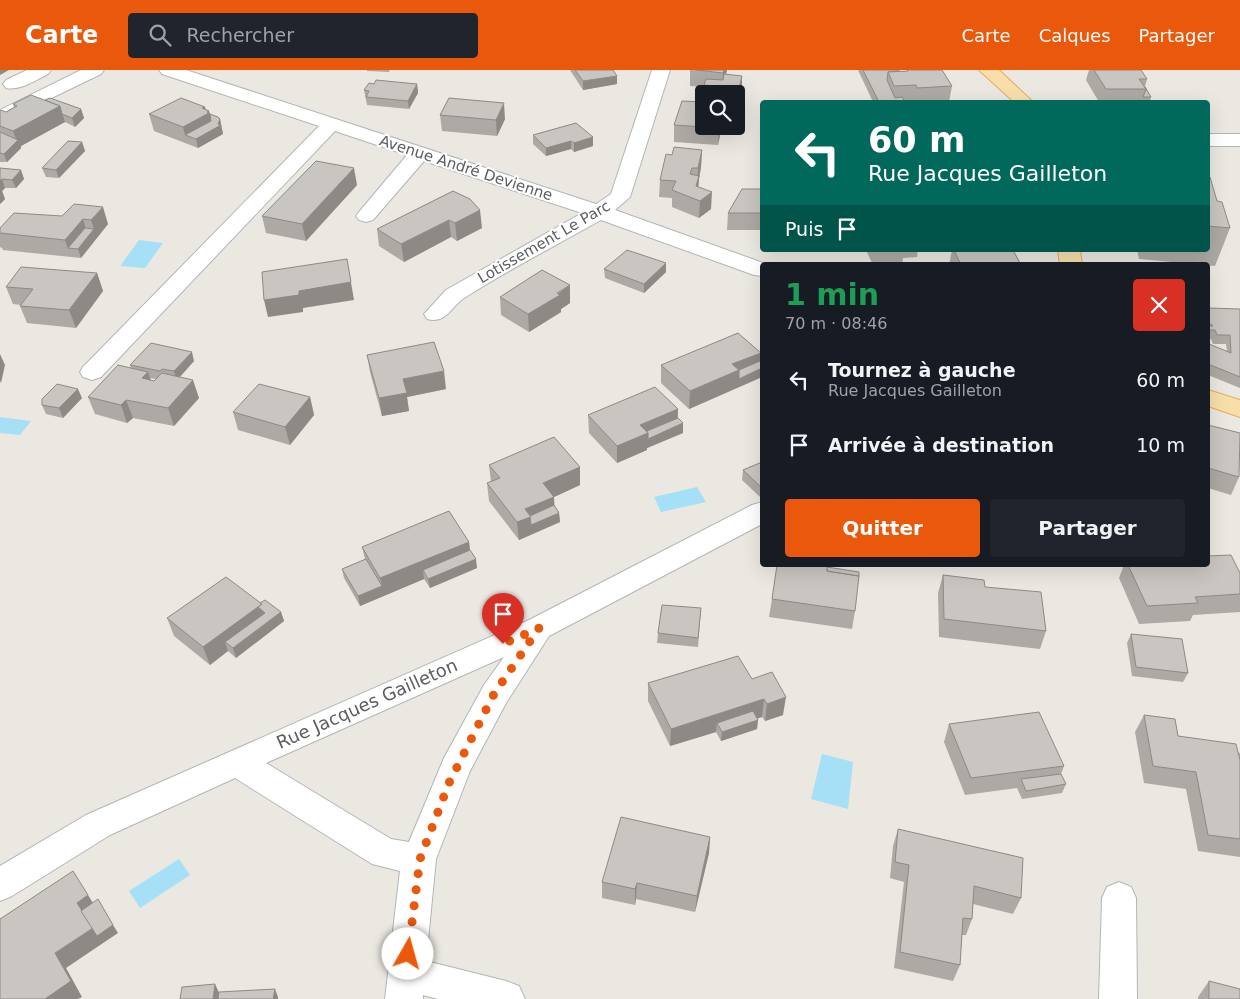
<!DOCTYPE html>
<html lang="fr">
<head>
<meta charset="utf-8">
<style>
  :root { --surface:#171b24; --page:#20242c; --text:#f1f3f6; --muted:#9ea1a6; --accent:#ea580c }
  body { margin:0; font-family:"DejaVu Sans",sans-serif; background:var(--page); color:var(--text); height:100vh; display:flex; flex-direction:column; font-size:19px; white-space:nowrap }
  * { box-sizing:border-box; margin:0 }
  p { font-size:16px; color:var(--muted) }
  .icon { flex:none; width:28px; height:28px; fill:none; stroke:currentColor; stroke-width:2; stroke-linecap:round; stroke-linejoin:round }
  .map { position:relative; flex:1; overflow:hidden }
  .panel { position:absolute; left:760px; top:192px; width:450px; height:305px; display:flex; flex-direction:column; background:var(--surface); border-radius:5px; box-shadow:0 5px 20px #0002 }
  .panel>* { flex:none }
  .top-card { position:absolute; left:760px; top:30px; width:450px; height:152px; border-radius:5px; box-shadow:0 5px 20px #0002; background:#00695c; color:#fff; overflow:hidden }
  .controls { position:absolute; left:695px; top:15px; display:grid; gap:10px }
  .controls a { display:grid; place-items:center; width:50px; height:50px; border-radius:5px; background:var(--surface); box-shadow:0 5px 20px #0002; font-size:25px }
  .pin { position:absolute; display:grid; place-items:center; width:42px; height:42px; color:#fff; margin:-51px -21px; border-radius:50% 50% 50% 0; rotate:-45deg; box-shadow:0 0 5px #0007 }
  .pin .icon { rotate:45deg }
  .me { position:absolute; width:55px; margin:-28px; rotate:7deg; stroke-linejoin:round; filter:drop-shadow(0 0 4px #0008) }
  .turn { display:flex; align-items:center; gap:18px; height:105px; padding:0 25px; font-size:22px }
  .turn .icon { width:65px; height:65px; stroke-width:2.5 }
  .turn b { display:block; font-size:35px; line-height:42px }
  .then { display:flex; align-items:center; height:48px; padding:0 25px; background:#0003; gap:10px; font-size:19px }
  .round { display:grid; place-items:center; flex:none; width:52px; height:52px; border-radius:5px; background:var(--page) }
  .overview { display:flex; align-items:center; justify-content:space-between; height:85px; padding:0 25px }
  h1 { font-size:30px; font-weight:800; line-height:38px; color:#1e9e55 }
  .button { display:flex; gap:10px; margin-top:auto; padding:10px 25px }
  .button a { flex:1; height:58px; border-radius:5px; background:var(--accent); color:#fff; font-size:20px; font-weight:800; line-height:58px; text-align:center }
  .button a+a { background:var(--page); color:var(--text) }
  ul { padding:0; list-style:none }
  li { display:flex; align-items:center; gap:15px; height:65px; padding:0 25px }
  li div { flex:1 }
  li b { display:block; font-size:19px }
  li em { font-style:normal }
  header { display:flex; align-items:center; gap:30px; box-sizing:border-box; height:70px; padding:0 25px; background:var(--accent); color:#fff }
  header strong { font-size:24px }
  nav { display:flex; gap:28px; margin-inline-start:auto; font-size:18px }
  .search { width:350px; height:45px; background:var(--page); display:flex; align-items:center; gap:12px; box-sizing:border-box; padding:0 18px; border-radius:5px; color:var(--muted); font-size:19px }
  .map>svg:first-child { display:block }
  .water { fill:#a5e0f7 }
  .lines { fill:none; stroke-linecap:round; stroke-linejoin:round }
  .minor-casing { stroke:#b2b5b8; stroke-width:2 }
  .major-casing { stroke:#e5ab61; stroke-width:2 }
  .minor { fill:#fff; fill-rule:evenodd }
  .major { fill:#f8dfaa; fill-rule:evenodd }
  .wall { fill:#ada9a5; fill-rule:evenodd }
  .shaded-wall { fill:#8d8a86 }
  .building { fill:#c9c5c0; stroke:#8d8a86 }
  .route { stroke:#ea580c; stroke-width:9; stroke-dasharray:0 16.2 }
  .labels { text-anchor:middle; stroke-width:4; stroke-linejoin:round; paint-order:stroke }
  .far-street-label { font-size:15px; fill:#5a5e61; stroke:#fff }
  .street-label { font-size:18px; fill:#5a5e61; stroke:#fff }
</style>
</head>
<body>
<header>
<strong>Carte</strong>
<div class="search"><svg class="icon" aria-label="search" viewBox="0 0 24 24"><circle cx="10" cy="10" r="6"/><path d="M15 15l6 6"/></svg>Rechercher</div>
<nav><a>Carte</a><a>Calques</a><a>Partager</a></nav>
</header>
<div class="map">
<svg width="1240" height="929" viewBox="0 0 1240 929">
  <rect width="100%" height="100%" fill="#ebe8e1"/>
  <g class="water">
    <path d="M139,170l24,3 -18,25 -25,-2z"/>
    <path d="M0,347l31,4 -11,14 -20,-2z"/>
    <path d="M697,417l9,15 -45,10 -7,-15z"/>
    <path d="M822,684l31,8 -5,47 -37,-10z"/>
    <path d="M179,789l11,16 -50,33 -11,-17z"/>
  </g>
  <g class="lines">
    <defs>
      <g id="minor">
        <path d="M27,0h24l-3,4c-12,6 -28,17 -42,14l-3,-4 3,-4z"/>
        <path d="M81,0h23l-3,4 -101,49v-13z"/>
        <path d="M159,0h27l410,134 15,-10 41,-124h18l-40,127 -15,13 154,55h-7v11l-8,-1 -153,-55c-46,26 -93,50 -137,78 -14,10 -18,26 -37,21l-3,-5 22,-24 136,-77 -158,-52 -51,59 -7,2 -7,-2 -3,-4 3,-4 48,-57 -72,-24 -234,246 -9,3 -9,-3 -3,-5 3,-5 236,-241 -157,-52z"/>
        <rect x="1208" y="64" width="32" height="12"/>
        <path d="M762,432v22l-213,112 -43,67 -36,68 -34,88 -10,102 80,20 13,5 6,13h-87l-15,-4v4h-38l15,-128 -28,-7 -137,-86 -125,57 -98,61 -12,5v-35l86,-51 443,-195 223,-115zM504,587l-20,28 -40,73 -35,84 -18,-3 -125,-76z"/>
        <path d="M1119,812l12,5 5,11 1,101h-38l3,-101 5,-11z"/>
      </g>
      <g id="major">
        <path d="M979,0h20l34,32h-19z"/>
        <path d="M1058,180h22l2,15h-22z"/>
        <path d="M1208,320l32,10v17l-32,-11z"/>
      </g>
    </defs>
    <use href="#minor" class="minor-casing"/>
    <use href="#major" class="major-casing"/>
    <use href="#minor" class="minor"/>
    <use href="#major" class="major"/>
  </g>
  <g class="wall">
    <path d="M367,0h23l-1,2 -22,-1z"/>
    <path d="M570,0h43l4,6v8l-34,6z"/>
    <path d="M690,0h37l-1,5 16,10 -4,11h-2v-2l-32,-1v-6l-14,-1z"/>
    <path d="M858,0h41v1h8v-1h35l10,16 -3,16h-36v-1l-9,1h1h-32z"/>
    <path d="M1089,0h52l6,9 -2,8 6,10 -1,5h-51l-13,-22z"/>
    <path d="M417,14l1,9 -9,16 -42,-4 -3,-15z"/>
    <path d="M45,30l36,9 3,9 -9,9 -10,-5 -44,24v2l-14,14h-7v-51l6,1 8,-5 -1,-3z"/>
    <path d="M206,40l3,1 1,3 10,5 3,15 -25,14 -44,-17 -5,-17z"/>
    <path d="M440,45l65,4 -8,17 -55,-5z"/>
    <path d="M576,53l17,23 -19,6 -3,-3 -25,7 -13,-12v-9z"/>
    <path d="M674,55l48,1 -4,19 -44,-3z"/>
    <path d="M82,72l3,9 -26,27 -13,-1 -4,-9z"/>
    <path d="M702,80l-1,17 -2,12 -1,7 13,23 -12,9 -27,-11v-9l-13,-1 1,-17 12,-25z"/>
    <path d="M0,98l21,2 3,9 -8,9h-11l-3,3 3,8 -5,5z"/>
    <path d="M1208,107l9,24 13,27 -15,38 -76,-7 -2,-9h71z"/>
    <path d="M357,115l-51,56 -40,-8 -4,-17z"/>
    <path d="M762,119v41h-35l1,-17z"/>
    <path d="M453,121l29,37 -25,13 -6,-4 -47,25 -25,-16 -2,-17z"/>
    <path d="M74,134l34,20 -27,34 -78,-8 -1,-2 -2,-1v-19l62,-12z"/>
    <path d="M866,180h52l-1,7 -14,1 -1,7h-29z"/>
    <path d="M952,180h61l8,15h-72z"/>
    <path d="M604,199l62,3 -22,21 -39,-15z"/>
    <path d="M97,203l6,18 -27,37 -49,-5 -7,-17 1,-1 -8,-1 -7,-17z"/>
    <path d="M500,227l70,6 -9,6v3l-32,20 -28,-17z"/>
    <path d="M1208,238l32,1v79l-32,-13v-29l19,5 -1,-7h-13l-2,-5h-3z"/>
    <path d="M761,283l-1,8 2,16 -73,32 -28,-26v-18z"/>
    <path d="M367,285l79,34 -39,8 2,14 -27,5 -12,-44z"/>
    <path d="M194,291l-14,16 19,21 -25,28 -41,-8 -6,5 -32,-9 -7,-17 43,-29 -1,-3zM150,308l6,1 -2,2 -3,-1z"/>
    <path d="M310,327l4,18 -24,30 -52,-15 -5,-18z"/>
    <path d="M82,328l-19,20 -17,-4 -4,-9z"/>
    <path d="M678,339v9l5,5v10l-36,15v2l-30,13 -28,-30 -1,-18z"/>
    <path d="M1208,355l31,52 -8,18 -23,-7z"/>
    <path d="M762,392v33l-2,2 -18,-17 1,-10z"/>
    <path d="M489,395l91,2v18l-26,12v8l5,8 1,9 -41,18 -30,-39 -2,-18 4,-1z"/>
    <path d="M469,472l1,8 7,18 -47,20 -6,-9 -64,27 -16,-28 -2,-9 23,-10 -3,-12z"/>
    <path d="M1124,495h84l32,8v39l-47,3 -3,6 -51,3 -20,-46z"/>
    <path d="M827,497l28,44 -3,18 -83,-12 3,-18z"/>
    <path d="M943,505l103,56 -6,18 -101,-12 -1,-44z"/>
    <path d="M260,533l21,9 3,9 -48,37 -8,-7 -18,14 -36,-29 -7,-18z"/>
    <path d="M701,538l-3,39 -41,-4 1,-10z"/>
    <path d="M1131,564l57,39 -5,9 -51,-6 -5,-33z"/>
    <path d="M752,609l31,36 -18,6 -3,-4 -4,1 -1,11 -36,12 -5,-9 -46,14 -22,-45v-18z"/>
    <path d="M1144,645l34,21 62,17v104l-42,-6 -12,-62 -42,-6 -9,-51z"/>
    <path d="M949,654l115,42 -3,8 5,10 -4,9 -40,6 -5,-11 -52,7 -21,-53z"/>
    <path d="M898,759l123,69 -8,16 -40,-10 -1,15 -6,16h-4l-2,30 -7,16 -59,-13 10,-86 -14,-4 3,-32z"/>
    <path d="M710,767l-1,16 -14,59 -59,-13 -1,6 -33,-7v-16z"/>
    <path d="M1209,911l31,18h-42v-2z"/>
  </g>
  <g class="shaded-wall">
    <path d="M0,0h9l-9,5z"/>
    <path d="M724,0h3l-5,19 1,-16z"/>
    <path d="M617,6v8l-34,6v-9z"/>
    <path d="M742,6v9l-4,11 1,-8z"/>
    <path d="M417,14l1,9 -9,16 -1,-8z"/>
    <path d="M504,33l1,16 -8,17 -1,-16z"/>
    <path d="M60,36l5,16 -44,24v2l-14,14 -3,-8 13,-13 -4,-10z"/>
    <path d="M205,37l2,5 2,-1 4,16 5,-3 2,-5 3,15 -25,14 -2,-9 -11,-4 -2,-8 19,-19z"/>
    <path d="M81,39l3,9 -9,9 -3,-9z"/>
    <path d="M719,56h3l-4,19 1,-17z"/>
    <path d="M593,67v9l-19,6v-9z"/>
    <path d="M571,71v8l-25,7v-8z"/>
    <path d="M82,72l3,9 -26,27 -3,-8z"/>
    <path d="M702,80l-1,17 -2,12 -1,14 -2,-7 1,-5 1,-13z"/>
    <path d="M354,98l3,17 -51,56 -4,-17z"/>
    <path d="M21,100l3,9 -8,9 -4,-8z"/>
    <path d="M2,109l3,9 -3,3 3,8 -5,5v-23z"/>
    <path d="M712,122l-1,17 -12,9 1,-17z"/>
    <path d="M103,137l5,17 -27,34 -3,-9 -10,-1 3,9 -6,-17 18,-21 5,17 6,-7 -3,-9z"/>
    <path d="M480,140l2,18 -25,13 -2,-18z"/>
    <path d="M449,150l2,17 -47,25 -3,-18z"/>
    <path d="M347,189l7,41 -51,8v4l-35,5 -4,-17 35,-9z"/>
    <path d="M666,193v9l-22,21v-9z"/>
    <path d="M97,203l6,18 -27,37 -7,-18z"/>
    <path d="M570,215v18l-9,6v3l-32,20 -1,-18z"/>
    <path d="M192,282l2,9 -18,20 -2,-10z"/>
    <path d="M761,283l-2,17 3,-2v9l-73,32 1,-18 42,-27z"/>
    <path d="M0,284l5,11 -4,18 -1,-2z"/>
    <path d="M444,301l2,18 -39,8 2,14 -27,5 -3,-18 24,-19z"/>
    <path d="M148,302l6,17 -12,-11z"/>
    <path d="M193,310l6,18 -25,28 -6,-18z"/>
    <path d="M78,319l4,9 -19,20 -4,-10z"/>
    <path d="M310,327l4,18 -24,30 -5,-18z"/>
    <path d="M126,330l7,18 -6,5 -6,-18z"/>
    <path d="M678,339l-1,17 6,-3v10l-36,15v2l-30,13v-17l23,-21z"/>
    <path d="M580,397v18l-26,12 1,18 4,-2 1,9 -41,18 -2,-18 26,-39z"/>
    <path d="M761,417h1v8l-2,2z"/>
    <path d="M469,472l2,18 -48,10 1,9 -64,27 -2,-10 24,-10 -2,-8z"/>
    <path d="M476,489l1,9 -47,20 -2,-9z"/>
    <path d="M262,534l6,18 -43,20 3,9 -18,14 -7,-18z"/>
    <path d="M281,542l3,9 -48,37 -3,-10z"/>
    <path d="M786,627l-3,18 -18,6 2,-17z"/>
    <path d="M764,629l-2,18 -41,13 -4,-7 -1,9 -46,14 1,-17z"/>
    <path d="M758,650l-1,9 -36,12 1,-9z"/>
    <path d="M710,767l-1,16 -14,59 2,-16z"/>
    <path d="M637,813l-1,16 -1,6v-16z"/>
    <path d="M88,825l10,16 -11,8 -10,-16z"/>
    <path d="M113,855l5,8 -52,35 16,29 -4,2h-33l10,-46 38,-25z"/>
    <path d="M215,914l7,15h-9z"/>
    <path d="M275,919l3,8v2h-5z"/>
  </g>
  <g class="building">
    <path d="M575,0h38l4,6 -34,5z"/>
    <path d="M696,0h28l-1,3z"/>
    <path d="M863,0h36v1l-11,1 -1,8 8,18 7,-1 3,5h-26z"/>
    <path d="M908,0h34l10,16 -35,2 -1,-3 -22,1 -6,-14 20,-1z"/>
    <path d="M1094,0h47l6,9h-8l7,10h-40z"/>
    <path d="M724,4l18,2 -3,12 -35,-3 2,-6 17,1z"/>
    <path d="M376,10l41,4 -9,17 -42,-4 3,-6 -5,-1 5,-7 5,1z"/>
    <path d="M1145,17l6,10h-8l3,-8z"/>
    <path d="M31,25l29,11 -47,25 -13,-5v-15l1,-1 5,2 11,-6 -4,-2z"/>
    <path d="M50,28l31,11 -9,9 -10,-4 -2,-8 -15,-6z"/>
    <path d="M181,28l24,9 -3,1 7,3 -2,1 2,1 -26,14 -34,-13z"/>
    <path d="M449,28l55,5 -8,17 -56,-5z"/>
    <path d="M682,31l22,1v24h15v2l-45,-3z"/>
    <path d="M210,44l8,3 2,2 -2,5 3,1 -25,14 -11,-4 26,-14z"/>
    <path d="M576,53l17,14 -19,6 -3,-2 -25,7 -13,-13z"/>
    <path d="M0,62l18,8 -14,14 -4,-1z"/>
    <path d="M68,71l14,1 -26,28 -14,-2z"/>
    <path d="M674,77l28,3 -4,18h-6l-2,6 9,2 -3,10 16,6 -12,9 -28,-11 4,-9 -16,-1 6,-26 6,1z"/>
    <path d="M316,91l38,7 -52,56 -40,-8z"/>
    <path d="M0,98l21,2 -9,10 -10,-1 -2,2z"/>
    <path d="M1208,107h2l7,24 5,1 8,26 -22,-2z"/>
    <path d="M742,119h20v24h-34z"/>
    <path d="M453,121l17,8 10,11 -25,13 -6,-3 -48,24 -24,-15z"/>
    <path d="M74,134l29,3 -12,13 -8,-1 -18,21 -65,-7v-5l14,-15 48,3z"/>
    <path d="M85,158l9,1 -16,20 -10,-1z"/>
    <path d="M627,180l39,13 -22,21 -40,-15z"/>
    <path d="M954,180h59l8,15h-39l-1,-1 -20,1z"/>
    <path d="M347,189l4,23 -52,9v4l-35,5 -2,-28z"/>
    <path d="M21,197l76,6 -28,37 -49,-4 13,-17 -27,-2z"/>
    <path d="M542,200l28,15 -13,8 3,2 -32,19 -28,-17z"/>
    <path d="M1208,238l32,1v68l-32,-13v-18l1,-2 22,9 -1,-18h-13l-2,-5h-7v-4h5l-2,-2h-3z"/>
    <path d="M738,263l23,20 -29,11 7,6 -49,21 -29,-26z"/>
    <path d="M434,272l10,29 -41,8 4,14 -28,5 -12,-43z"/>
    <path d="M151,273l41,9 -18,19 -12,-2 -2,2 -30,-6z"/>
    <path d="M760,291l2,2v5l-23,11v-9z"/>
    <path d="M118,295l30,7 -6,6 12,3 8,-8 31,7 -25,28 -42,-8 -5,5 -33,-8z"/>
    <path d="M57,314l21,5 -19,19 -17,-3v-6z"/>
    <path d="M259,314l51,13 -25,30 -52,-15z"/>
    <path d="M655,317l23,22 -38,16 8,8 -31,13 -29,-31z"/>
    <path d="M678,348l5,5 -35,16v-6l-1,-2z"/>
    <path d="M1208,355l32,8 -1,44 -31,-9z"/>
    <path d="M554,367l26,30 -37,16 11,14 -29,12 6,8 -14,5 -30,-39 13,-5 -11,-13z"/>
    <path d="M762,392v25h-1l-18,-17z"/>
    <path d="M554,435l5,8 -28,12 -1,-9z"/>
    <path d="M449,441l20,31 -89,36 -18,-31z"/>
    <path d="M470,480l6,9 -48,20 -5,-9z"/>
    <path d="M1231,485l9,18v21l-45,3 3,6 -51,3 -19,-41h80v-9z"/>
    <path d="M366,489l16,27 -24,10 -16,-27z"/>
    <path d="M777,495h51l-1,6 32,5 -4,35 -83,-12z"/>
    <path d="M827,497l32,5v4l-32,-5z"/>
    <path d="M943,505l41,5 1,7 56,5 5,39 -102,-12z"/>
    <path d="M226,507l36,27 -59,43 -36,-29z"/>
    <path d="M265,530l16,12 -48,36 -8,-6 40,-29 -7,-6 4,-3 -2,-1z"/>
    <path d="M662,535l39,3 -3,30 -40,-5z"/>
    <path d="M1131,564l51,5 6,34 -52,-6z"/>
    <path d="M738,586l14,23 20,-7 14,25 -19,7 -3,-5 -93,30 -23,-46z"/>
    <path d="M753,641l5,9 -36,12 -5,-9z"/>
    <path d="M1039,642l25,54 -93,12 -22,-54z"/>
    <path d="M1144,645l31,4 3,17 58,8 4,16v79l-32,-4 -12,-63 -43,-6z"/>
    <path d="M1061,704l5,10 -40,7 -5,-12z"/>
    <path d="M621,747l89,20 -13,59 -60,-13 -2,6 -33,-7z"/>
    <path d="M898,759l125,29 -2,40 -47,-12 -2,33 -9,-1 -3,47 -60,-13 9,-87 -14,-3z"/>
    <path d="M73,801l15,24 -11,8 16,25 -38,25 16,28 -26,18h-45v-80z"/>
    <path d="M98,829l15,26 -16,11 -16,-25z"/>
    <path d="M1209,911l31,8v10h-31z"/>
    <path d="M215,914l-2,15h-33l2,-12z"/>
    <path d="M275,919l-2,10h-55l1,-7z"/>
  </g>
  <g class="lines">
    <path class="route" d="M408,884l12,-95 29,-76 45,-89 45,-66 -36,16"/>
  </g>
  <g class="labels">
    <g class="far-street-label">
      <text transform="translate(466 98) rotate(18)" y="5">Avenue André Devienne</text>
      <text transform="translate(544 172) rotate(-30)" y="5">Lotissement Le Parc</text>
    </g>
    <g class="street-label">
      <text transform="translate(367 634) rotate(-24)" y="6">Rue Jacques Gailleton</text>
    </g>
  </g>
</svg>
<div class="controls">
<a><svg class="icon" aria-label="search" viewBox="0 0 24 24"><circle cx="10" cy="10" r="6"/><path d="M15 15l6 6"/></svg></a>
</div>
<div class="pin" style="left:503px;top:574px;background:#d93025"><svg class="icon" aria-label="arrive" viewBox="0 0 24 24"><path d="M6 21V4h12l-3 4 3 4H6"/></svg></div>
<svg class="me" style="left:408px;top:884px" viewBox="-20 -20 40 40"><circle r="19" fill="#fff"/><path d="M0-13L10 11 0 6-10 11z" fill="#ea580c"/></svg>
<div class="top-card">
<div class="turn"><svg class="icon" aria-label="left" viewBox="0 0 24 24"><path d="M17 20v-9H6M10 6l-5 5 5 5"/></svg><div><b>60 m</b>Rue Jacques Gailleton</div></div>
<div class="then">Puis<svg class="icon" aria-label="arrive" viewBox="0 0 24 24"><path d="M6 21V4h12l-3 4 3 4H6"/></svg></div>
</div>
<section class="panel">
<div class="overview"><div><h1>1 min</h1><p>70 m · 08:46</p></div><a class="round" style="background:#d93025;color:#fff"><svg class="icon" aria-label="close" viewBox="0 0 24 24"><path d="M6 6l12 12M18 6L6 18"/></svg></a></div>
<ul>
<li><svg class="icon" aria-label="left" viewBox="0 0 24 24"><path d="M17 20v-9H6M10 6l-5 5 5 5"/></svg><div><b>Tournez à gauche</b><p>Rue Jacques Gailleton</p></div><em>60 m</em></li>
<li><svg class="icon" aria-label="arrive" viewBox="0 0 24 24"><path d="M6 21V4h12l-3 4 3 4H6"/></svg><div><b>Arrivée à destination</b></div><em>10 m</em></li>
</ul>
<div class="button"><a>Quitter</a><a>Partager</a></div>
</section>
</div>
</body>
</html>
